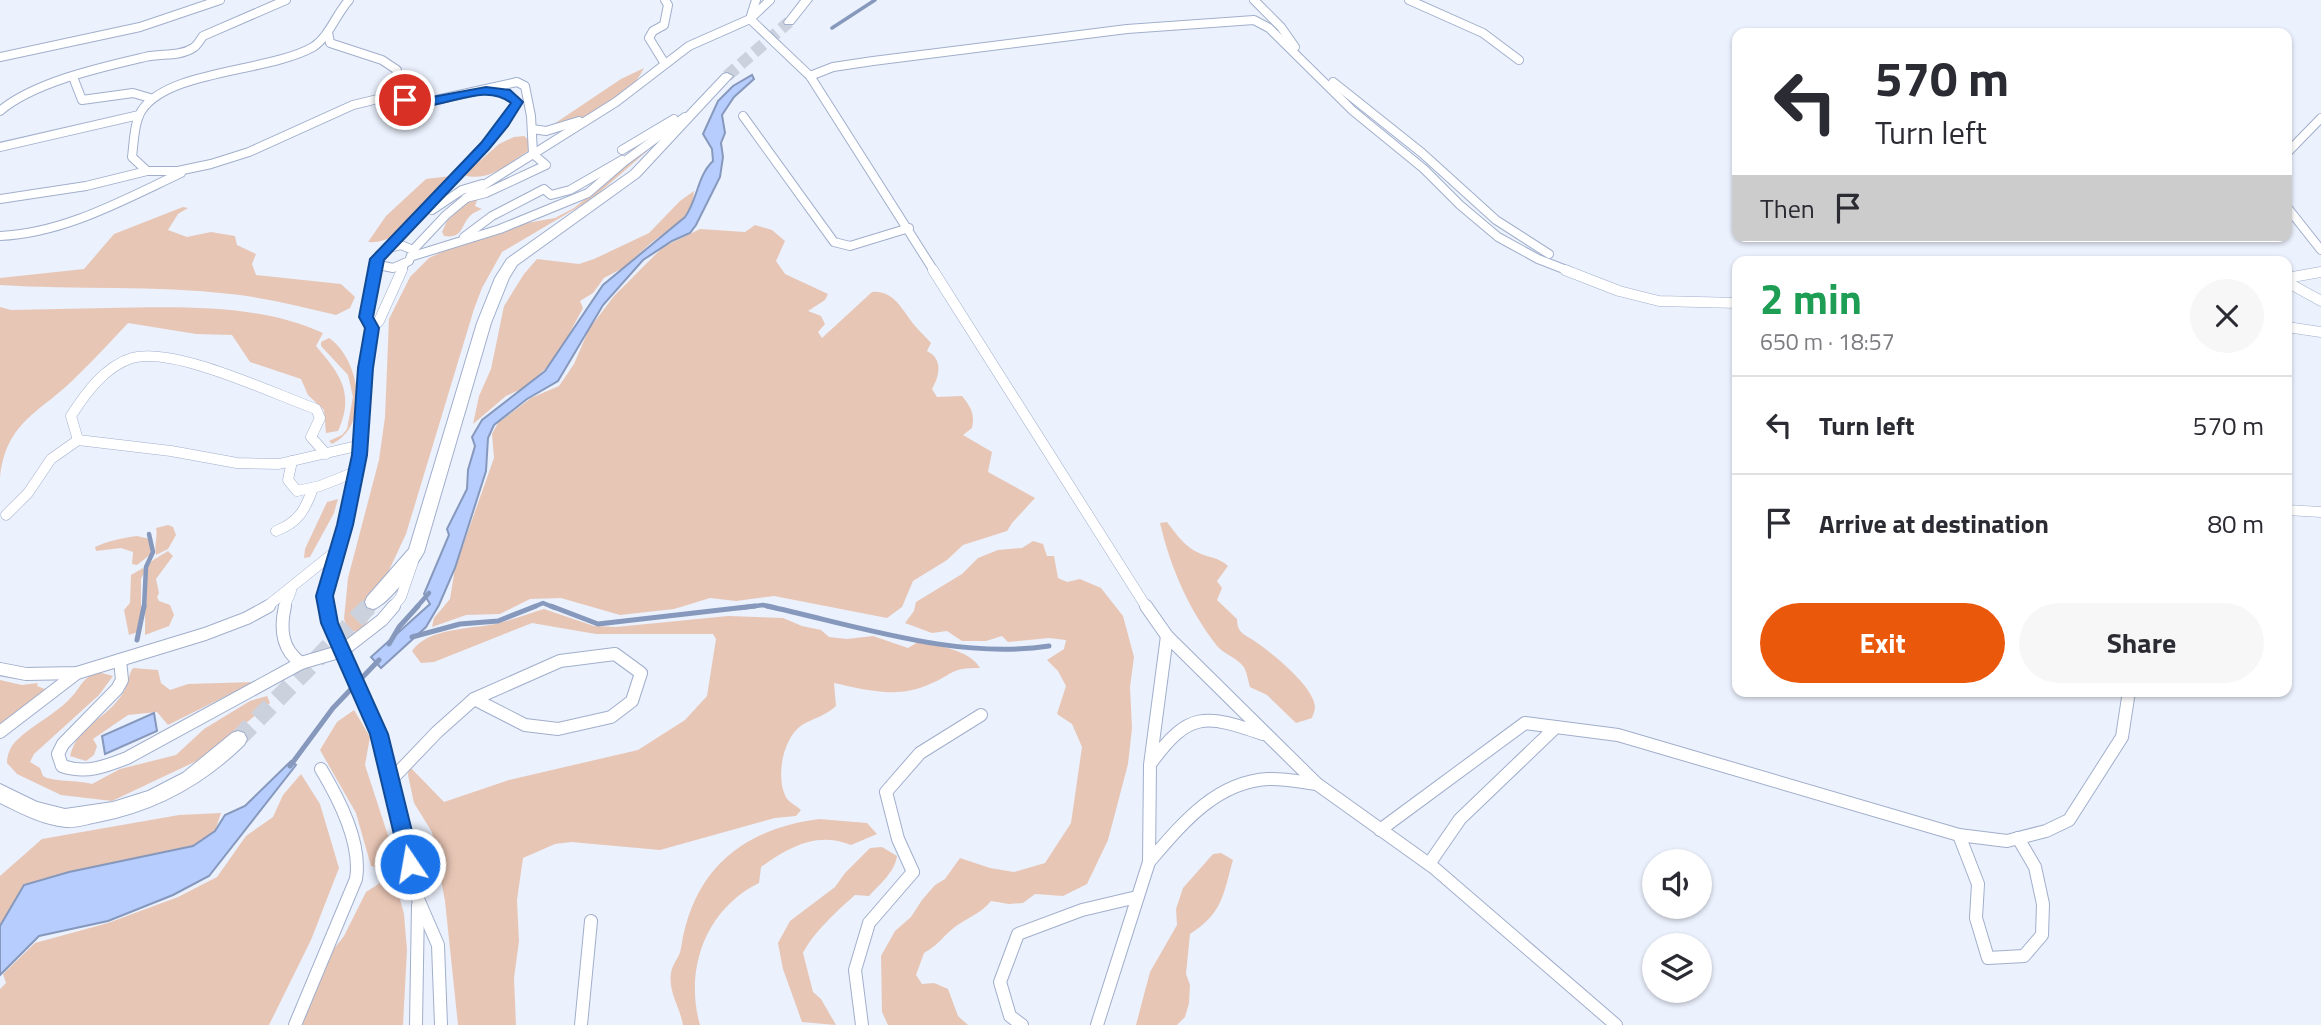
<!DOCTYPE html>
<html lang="en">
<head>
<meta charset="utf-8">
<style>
  :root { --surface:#fff; --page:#f7f7f7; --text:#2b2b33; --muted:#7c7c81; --line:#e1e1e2; --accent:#ea580c }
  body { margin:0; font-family:"Titillium Web",sans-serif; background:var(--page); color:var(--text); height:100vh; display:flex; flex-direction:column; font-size:26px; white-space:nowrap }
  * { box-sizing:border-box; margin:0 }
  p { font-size:23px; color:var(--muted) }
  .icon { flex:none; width:38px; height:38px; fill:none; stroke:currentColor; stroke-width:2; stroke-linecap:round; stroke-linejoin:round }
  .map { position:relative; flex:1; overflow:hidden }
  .sheet { position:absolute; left:1732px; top:256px; width:560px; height:441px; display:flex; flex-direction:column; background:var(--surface); border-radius:14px; box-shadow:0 2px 5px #0004 }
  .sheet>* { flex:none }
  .top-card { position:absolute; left:1732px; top:28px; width:560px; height:214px; border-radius:14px; box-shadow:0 2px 5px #0004; background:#fff; color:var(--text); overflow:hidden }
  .buttons { position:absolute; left:1642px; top:849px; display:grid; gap:14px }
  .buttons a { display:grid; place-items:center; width:70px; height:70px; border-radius:50%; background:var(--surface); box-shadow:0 2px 5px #0004; font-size:35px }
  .pin { position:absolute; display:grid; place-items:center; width:60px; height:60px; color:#fff; margin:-30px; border:4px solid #fff; border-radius:50%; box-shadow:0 2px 7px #0007 }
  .me { position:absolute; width:77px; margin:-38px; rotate:348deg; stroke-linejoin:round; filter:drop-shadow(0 0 5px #0008) }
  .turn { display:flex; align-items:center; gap:24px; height:147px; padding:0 28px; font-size:32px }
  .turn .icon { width:91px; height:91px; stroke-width:2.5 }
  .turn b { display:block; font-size:49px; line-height:60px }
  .then { display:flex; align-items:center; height:66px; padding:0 28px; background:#0003; gap:14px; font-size:26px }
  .round { display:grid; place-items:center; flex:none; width:74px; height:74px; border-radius:37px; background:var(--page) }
  .headline { display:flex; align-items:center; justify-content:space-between; height:119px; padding:0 28px }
  h1 { font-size:42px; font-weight:700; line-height:52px; color:#1e9e55 }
  .cta { display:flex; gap:14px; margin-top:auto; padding:14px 28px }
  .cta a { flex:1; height:80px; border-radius:42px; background:var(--accent); color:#fff; font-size:28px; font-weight:700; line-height:80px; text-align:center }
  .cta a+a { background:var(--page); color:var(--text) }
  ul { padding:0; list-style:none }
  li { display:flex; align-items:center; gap:21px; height:98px; padding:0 28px; border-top:2px solid var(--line) }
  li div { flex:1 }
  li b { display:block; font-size:26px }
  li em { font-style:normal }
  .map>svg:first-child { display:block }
  .green { fill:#e8c6b5 }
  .water { fill:#b6cdfd; stroke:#8698bc; stroke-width:2 }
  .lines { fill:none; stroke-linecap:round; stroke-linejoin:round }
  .stream-far2 { stroke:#8698bc; stroke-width:3.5 }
  .stream-far1 { stroke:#8698bc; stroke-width:4.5 }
  .stream { stroke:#8698bc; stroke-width:5 }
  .secondary-tunnel-far2 { stroke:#cbd1dd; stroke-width:12; stroke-dasharray:12 6; stroke-linecap:butt }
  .secondary-tunnel-far1 { stroke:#cbd1dd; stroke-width:15; stroke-dasharray:15 8; stroke-linecap:butt }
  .secondary-tunnel { stroke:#cbd1dd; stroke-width:18; stroke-dasharray:18 10; stroke-linecap:butt }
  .street-far2-casing { stroke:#a1afcc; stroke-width:10 }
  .street-far1-casing { stroke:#a1afcc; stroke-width:11 }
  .street-casing { stroke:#a1afcc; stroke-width:14 }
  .secondary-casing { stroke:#a1afcc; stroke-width:2 }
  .street-far2 { stroke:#fff; stroke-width:8 }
  .street-far1 { stroke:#fff; stroke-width:10 }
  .street { stroke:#fff; stroke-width:12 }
  .secondary { fill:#fff; fill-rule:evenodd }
  .route { fill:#1a73e8; stroke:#114b97; stroke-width:2 }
</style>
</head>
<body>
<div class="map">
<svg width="2321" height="1025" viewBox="0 0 2321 1025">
  <rect width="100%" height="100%" fill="#ebf1fd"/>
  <g class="green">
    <path d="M644,68c-17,34 -60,53 -96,60l73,-49z"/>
    <path d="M524,136l5,4 -1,11c-19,12 -40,32 -64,24l35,-31 15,-7z"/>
    <path d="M654,145l-62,54 -90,53 -20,36 -8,21 -68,225 -23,49 14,5c-7,10 -18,17 -25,26 -5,8 -7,12 -15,18l-9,-2 -4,-11 4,-41 31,-118 6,-43 4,-98 21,-42 19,-19 21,-10 77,-25 28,-5 19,-10 76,-62z"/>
    <path d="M451,176c-20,25 -48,69 -83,66l18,-26 40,-37z"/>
    <path d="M694,191l-2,16 -13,16 -27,19 -29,26 -19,10 -11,15 -13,8 3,7 -28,52 -31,28 -18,8 -33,28 6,-28 12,-27 13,-63 20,-32 13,-15 42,5 15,-5 55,-26 31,-32z"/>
    <path d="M470,199l7,1 -2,6 7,3c-4,2 -8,3 -11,6 -11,10 -7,24 -27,21l-2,-4 5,-11z"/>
    <path d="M183,207l5,1 -10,6 -10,16 19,7 24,-5 24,4 2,9 19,9 -4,10 4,11 85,9 14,13 -5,11 -14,7c-34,-8 -69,-17 -105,-21 -77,-9 -154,-4 -231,-9v-7l84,-9 30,-35z"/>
    <path d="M755,225l17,5 13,11 -9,20 9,13 43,20 -3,6 -17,11 13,5 4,8 -7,8 4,6 50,-46c23,-2 31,20 43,34 5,6 11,11 16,17l-4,8c16,8 13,24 5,38l5,8 25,-1c9,11 13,18 10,32l-9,7 29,17 -4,20 47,26 -23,25 -5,8 -44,14 -16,15 -34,21 -11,26 -15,11 -113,-22 -38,5 -26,-3 -36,11 -54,6 -59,-17 -31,1 -30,15 -34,1 -34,12 2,-9 16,-19 5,-31 39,-110 -2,-24 6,-11 33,-25 28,-12 15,-22 15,-35 25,-33 49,-49 37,-18 45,3z"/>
    <path d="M0,307l11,3c32,-1 64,-1 96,-2 71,-1 150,-5 216,25l-7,13c24,28 39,47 22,85l-12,2 -2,-23 -16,-15 -7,-16 -51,-17 -18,-27 -36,-1 -68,-11c-17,18 -34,37 -53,55 -35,35 -69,43 -75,100z"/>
    <path d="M329,338c30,20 43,87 3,106l-3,-3 13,-6 5,-6 6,-32 -5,-22 -27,-29v-4z"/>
    <path d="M338,499l-4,14 -24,44 -6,1 1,-9 22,-47z"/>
    <path d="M1167,522c9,12 18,25 32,31 11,5 19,4 29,13l-11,15 5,7 -5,12 20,19c0,15 9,16 19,23 17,12 58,45 59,65 0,4 -2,7 -3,11l-16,5 -29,-28 -17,-8c-2,-6 -3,-16 -7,-21 -6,-8 -19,-12 -26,-20 -29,-38 -46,-77 -57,-123z"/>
    <path d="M168,525l5,2 3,8 -8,14 -12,6c-2,-12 2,-18 0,-27z"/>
    <path d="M137,536l13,3 1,15 -14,11 -5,-1 1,-12 -12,-4 -25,3 -1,-4c12,-6 28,-9 42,-11z"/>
    <path d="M1033,541l10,3 4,12h7l4,22 9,4 13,-3 21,9 22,28 11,41 -4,30 2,41 -4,36 -20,76 -21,44 -24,12 -28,-2 -12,9 -14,1 -18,-3c-11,14 -28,18 -41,30 -11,10 -12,14 -26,22l-8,22 6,9 12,-1 14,6 10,27 10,9h-80l-6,-13 -1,-56 14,-25 16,-14 11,-17 13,-15 10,-6 15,-21 30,10 24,4 31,-9 26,-40 11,-76 -10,-23 -15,-10 9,-28 -8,-15 -11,-11 17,-11 2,-9 -17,-2 -41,4 -6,-6 -16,5h-24l-15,-10 -15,2 -27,-10 9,-12 2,-9 46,-28 16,-16 20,-8 24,-2z"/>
    <path d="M168,551l5,5 -17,23 3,14 -2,4 2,4 11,4 4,10 -5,11 -24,9c1,-12 -2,-64 4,-71 4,-5 13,-9 19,-13z"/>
    <path d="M143,568l2,3 -4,8v48l-3,5 -9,3 -5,-25 6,-7 1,-28z"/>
    <path d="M544,609l50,17 22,1 112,-11 55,2 19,8 19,4 8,7 18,2 26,-3 35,12 10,-6c19,3 52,8 62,26 -31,0 -24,5 -50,16 -32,15 -64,6 -96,-1l2,23c-11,10 -22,12 -34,19 -19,13 -26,50 -17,70 2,7 11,10 16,15l-5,6 -21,2 -115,32 -89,-8 -16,2 -32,14 -6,42 2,41 -5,37 2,47h-58l-13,-124 -13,-69 -18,-29 -6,-28 1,-9 35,36 65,-22 129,-30 47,-30 22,-24 9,-57 -3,-5h-117l-64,-11 -98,39 -13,1 -9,-12c15,-23 59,-22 83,-27 17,-4 33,-10 49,-15z"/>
    <path d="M133,668l25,2 3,13 9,7 18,-6 66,-2 -86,43 -11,-13 -29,3 -35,24 4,7 -3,9 -8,6 -16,-5c9,-34 36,-35 53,-63 5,-8 5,-18 10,-25z"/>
    <path d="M98,672l15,4 -14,19 -65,59 -4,8 10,6 3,8c9,6 35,4 49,8l28,-15 56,-14 28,-26 46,-28 17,-5 3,7 -65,54 -93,44 -51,-6 -44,-21 -10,-11c0,-9 4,-18 11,-24 18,-17 41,-26 57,-46 8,-11 10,-16 23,-21z"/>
    <path d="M0,680l22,5 16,-2 -1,3 8,3 -1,5 -40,29h-4z"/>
    <path d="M354,710l16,27 -5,28 29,89 -1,9 -10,6 -12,-3 -15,-53 -36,-63 17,-28z"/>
    <path d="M301,774l19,30 19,64 -28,72 -42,85h-269v-36l6,-6 -3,-9 32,-31 73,-20 70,-26 39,-20 29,-41 27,-19 10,-22z"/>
    <path d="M221,813l-6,18 -22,15 -169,39 -24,40v-49l42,-37 137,-24z"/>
    <path d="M819,819l48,4 10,11 -26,11c-34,-14 -62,2 -90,22l-2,16c-53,26 -75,86 -59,142h-17c-3,-18 -15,-33 -12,-52 1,-9 9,-16 10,-25 12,-78 61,-119 138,-129z"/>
    <path d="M882,847l15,9c-2,16 -18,29 -28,40l-14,-1c-17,15 -42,38 -52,58l10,39 8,7 15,26 -34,-3 -19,-53 -5,-26 12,-22 45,-34 10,-14 25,-25z"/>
    <path d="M1221,853l12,7c-10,35 -10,53 -43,74l-4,40 4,11 -1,18 -4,14 -8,8h-41l14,-53 27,-47 -1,-16 7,-21 30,-34z"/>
    <path d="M395,881l9,33 3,36 -4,75h-101l23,-65 19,-24 22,-44 14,-9z"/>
  </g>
  <g class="water">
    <path d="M752,75l2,4 -20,18 -12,18 3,18 -4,10 2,14 -3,20 -24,48 -6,8 -18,8 -29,19 -40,45 -45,76 -31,18 -33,26 -6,13 -2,33 -31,97 -16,37 -13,22 -45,41 -10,-11 59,-53 -6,-10 25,-59 -2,-6 20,-40 1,-19 7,-24 -3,-9 10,-17 63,-49 58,-86 82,-68c13,-18 12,-41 28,-56l-1,-12 -9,-15 15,-33 15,-15z"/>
    <path d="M154,713l3,18 -52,23 -3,-18z"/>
    <path d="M291,761l5,4 -87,111 -36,19 -65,26 -69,15 -39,39v-49l24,-41 45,-13 124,-26 22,-15 10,-16 20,-9z"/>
  </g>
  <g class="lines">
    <path class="stream-far2" d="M832,28l43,-28"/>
    <g class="stream-far1">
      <path d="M144,608l2,-41 7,-15 -4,-18"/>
      <path d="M416,608l13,-15"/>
      <path d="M531,608l12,-5 12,5"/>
      <path d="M740,608l23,-3 12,3"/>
    </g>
    <g class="stream">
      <path d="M551,606l47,18 157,-18"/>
      <path d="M767,606c91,20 190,54 282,40"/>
      <path d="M412,637l48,-13 38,-3 38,-15"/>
      <path d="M137,640l7,-34"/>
      <path d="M389,644l10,-17 19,-21"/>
      <path d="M290,766l43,-58 46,-48"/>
    </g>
    <path class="secondary-tunnel-far2" d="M727,76l62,-54"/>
    <path class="secondary-tunnel-far1" d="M367,608l6,-6"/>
    <path class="secondary-tunnel" d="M238,739l131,-133"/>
    <defs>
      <g id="street-far2">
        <path d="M349,0c-13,14 -20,37 -36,47 -44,25 -144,23 -171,63 -8,12 -8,32 -10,47l15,14h31l33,-7 38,-12 104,-47 29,-7 45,4 90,-20 8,4 6,30 2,38 13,11 -60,28 -20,5"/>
        <path d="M665,0l3,5 -4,20 -11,6 -4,7 16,26"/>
        <path d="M756,0l-6,19 60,57 124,195"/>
        <path d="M1254,0l27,27 14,20"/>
        <path d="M1409,0l74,33 36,27"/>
        <path d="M328,32l2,11 52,17 15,10 -2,17 -13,11"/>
        <path d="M0,57l140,-30 80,-27"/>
        <path d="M810,76l23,-9 40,-6 254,-32 127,-9 15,8 84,83 71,58 36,36 38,32 40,22 31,12"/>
        <path d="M73,77l9,23 51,-7 17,5"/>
        <path d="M1333,82l89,71 74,67 53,34"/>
        <path d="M0,111c34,-29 102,-44 145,-54 16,-4 34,0 48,-9 4,-2 7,-8 10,-12l83,-36"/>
        <path d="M743,116l91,126 16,4 59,-18"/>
        <path d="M532,129l14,2 33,-10"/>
        <path d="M0,147l139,-32"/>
        <path d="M622,150l52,-31"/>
        <path d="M2287,153l34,-35"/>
        <path d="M0,199l86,-13 61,-15"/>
        <path d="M2287,207l34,43"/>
        <path d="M432,210l30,-20 20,-6"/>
        <path d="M0,236c65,-3 123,-36 181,-63"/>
        <path d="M464,237l28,-21 52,-27 7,6 19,-5 52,-30"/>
        <path d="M401,245l12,5 -4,11 -16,7 -14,-3v-10l10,-7z"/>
        <path d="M389,248l115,-124 13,-22 -11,-9 -14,-2"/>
        <path d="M413,250l33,-35 30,-25 140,-88 73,-56 61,-27 20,-19"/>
        <path d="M413,256l87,-27 88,-36 37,-32 60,-44"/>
        <path d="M376,271l2,-7"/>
        <path d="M401,271l3,-6"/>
      </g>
      <g id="street-far1">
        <path d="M933,270l214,338"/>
        <path d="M1565,270l54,21 40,10 79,2"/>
        <path d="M2287,278l34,-6"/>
        <path d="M2287,282l34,19"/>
        <path d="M2287,327l34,5"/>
        <path d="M372,328l-6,-11 11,-47"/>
        <path d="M78,440l-7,-24c14,-22 34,-50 61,-58 42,-12 142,36 184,51l4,9 -9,19 15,17"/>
        <path d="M292,461l-4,19 9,11 23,-5 35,-14"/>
        <path d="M2287,510l34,2"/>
        <path d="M6,515l22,-22 23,-34 27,-19 93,11 66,12 42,1 82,-19"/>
        <path d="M276,531c23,-9 29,-21 37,-43"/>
        <path d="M265,608l71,-57"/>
        <path d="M284,608l7,-17"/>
        <path d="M326,608l-2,-12 21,-71 15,-70 6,-87 6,-40 7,-7 23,-51"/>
        <path d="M392,608l9,-11 12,-35"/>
      </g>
      <g id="street">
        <path d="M285,606c-5,22 -4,43 16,57"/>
        <path d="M326,606l3,17 50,111 39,165 20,46 3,80"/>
        <path d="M1146,606l21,30 150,148 116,83 183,158"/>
        <path d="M615,654l26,19 -9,28 -21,16 -53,12 -33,-4 -51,-26 86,-38z"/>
        <path d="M120,660l2,20 -5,9 -54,55 -5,10 4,12c24,8 42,1 65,-8l174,-95 41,-12 40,-31 12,-14"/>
        <path d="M0,669l26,5 51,-1 128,-39 42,-16 22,-12"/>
        <path d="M0,732l77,-59"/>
        <path d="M1151,763c38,-52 54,-49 112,-29"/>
        <path d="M392,779l45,-47 37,-33"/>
        <path d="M1380,830l145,-107 93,12 341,100 48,6 39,-10 23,-11 53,-83 7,-46"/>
        <path d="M1959,835l19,49 -2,34 12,40 36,-2 18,-21 1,-31 -8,-37 -17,-29"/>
        <path d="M1149,862c32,-37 66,-80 119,-83 16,-1 33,3 49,5"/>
        <path d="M1429,864l31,-45 96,-92"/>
        <path d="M295,1025l61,-146c6,-36 -17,-80 -35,-110"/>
        <path d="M416,1025l2,-120"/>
        <path d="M581,1025l10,-104"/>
        <path d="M862,1025l-7,-55 14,-47 44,-51 -15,-33 -12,-47 34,-39 61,-38"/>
        <path d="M1022,1025l-12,-9 -10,-34 18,-48 64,-24 55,-13"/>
        <path d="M1097,1025l52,-163 1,-97 17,-129"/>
      </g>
      <g id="secondary">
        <path d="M801,0h11l-19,24h-8l-1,-2z"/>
        <path d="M727,73l6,3 -2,2 -92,99 -122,88 -8,13 -18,45 -67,229c-8,15 -31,46 -46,55 -5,3 -6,2 -11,0l-2,-5 2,-5 42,-48 68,-226 18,-45 12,-19 124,-88 92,-97z"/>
        <path d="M238,731l6,2 3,6 -3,6c-41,40 -89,66 -146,77 -11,2 -21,6 -32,5 -23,-2 -46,-14 -66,-24v-19l37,18 28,7 48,-7 35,-11 35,-18 49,-40z"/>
      </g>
    </defs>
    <use href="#street-far2" class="street-far2-casing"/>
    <use href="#street-far1" class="street-far1-casing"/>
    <use href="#street" class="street-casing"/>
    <use href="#secondary" class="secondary-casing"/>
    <use href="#street-far2" class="street-far2"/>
    <use href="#street-far1" class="street-far1"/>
    <use href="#street" class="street"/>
    <use href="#secondary" class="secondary"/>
  </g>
  <path class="route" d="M486,87l24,3 13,12 -15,24 -19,23 -105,111 -11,57 6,11 -6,40 -6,87 -14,70 -20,71 5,27 50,111 32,130 -3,6 -7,3 -7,-3 -2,-6 -31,-130 -49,-111 -5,-27 21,-71 15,-70 6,-87 7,-40 -6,-11 11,-58 111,-116 30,-40c-32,-26 -82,19 -112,-3l6,-4 22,2z"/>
</svg>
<div class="buttons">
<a><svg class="icon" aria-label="sound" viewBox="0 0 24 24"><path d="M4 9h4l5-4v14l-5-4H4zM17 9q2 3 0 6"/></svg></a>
<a><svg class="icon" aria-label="layers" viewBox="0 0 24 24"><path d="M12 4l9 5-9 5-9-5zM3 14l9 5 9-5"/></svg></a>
</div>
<div class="pin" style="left:405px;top:100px;background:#d93025"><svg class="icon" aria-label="arrive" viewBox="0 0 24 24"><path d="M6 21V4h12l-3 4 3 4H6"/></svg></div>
<svg class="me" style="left:410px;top:864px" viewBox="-20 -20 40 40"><circle r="17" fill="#1a73e8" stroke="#fff" stroke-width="3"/><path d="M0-11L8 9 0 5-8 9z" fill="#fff"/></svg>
<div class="top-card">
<div class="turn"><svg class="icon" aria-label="left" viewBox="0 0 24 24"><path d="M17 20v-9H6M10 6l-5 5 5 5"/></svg><div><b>570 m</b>Turn left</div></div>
<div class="then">Then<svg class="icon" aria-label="arrive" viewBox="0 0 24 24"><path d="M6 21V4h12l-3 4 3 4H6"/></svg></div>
</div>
<section class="sheet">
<div class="headline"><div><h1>2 min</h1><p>650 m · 18:57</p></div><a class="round"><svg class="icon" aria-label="close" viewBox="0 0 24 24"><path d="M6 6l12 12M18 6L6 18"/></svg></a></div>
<ul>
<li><svg class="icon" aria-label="left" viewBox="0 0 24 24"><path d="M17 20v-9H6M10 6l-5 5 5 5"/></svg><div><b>Turn left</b></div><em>570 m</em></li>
<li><svg class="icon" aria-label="arrive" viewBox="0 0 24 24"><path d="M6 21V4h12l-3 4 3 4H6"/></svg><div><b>Arrive at destination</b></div><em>80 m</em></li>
</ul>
<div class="cta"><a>Exit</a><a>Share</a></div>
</section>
</div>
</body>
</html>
